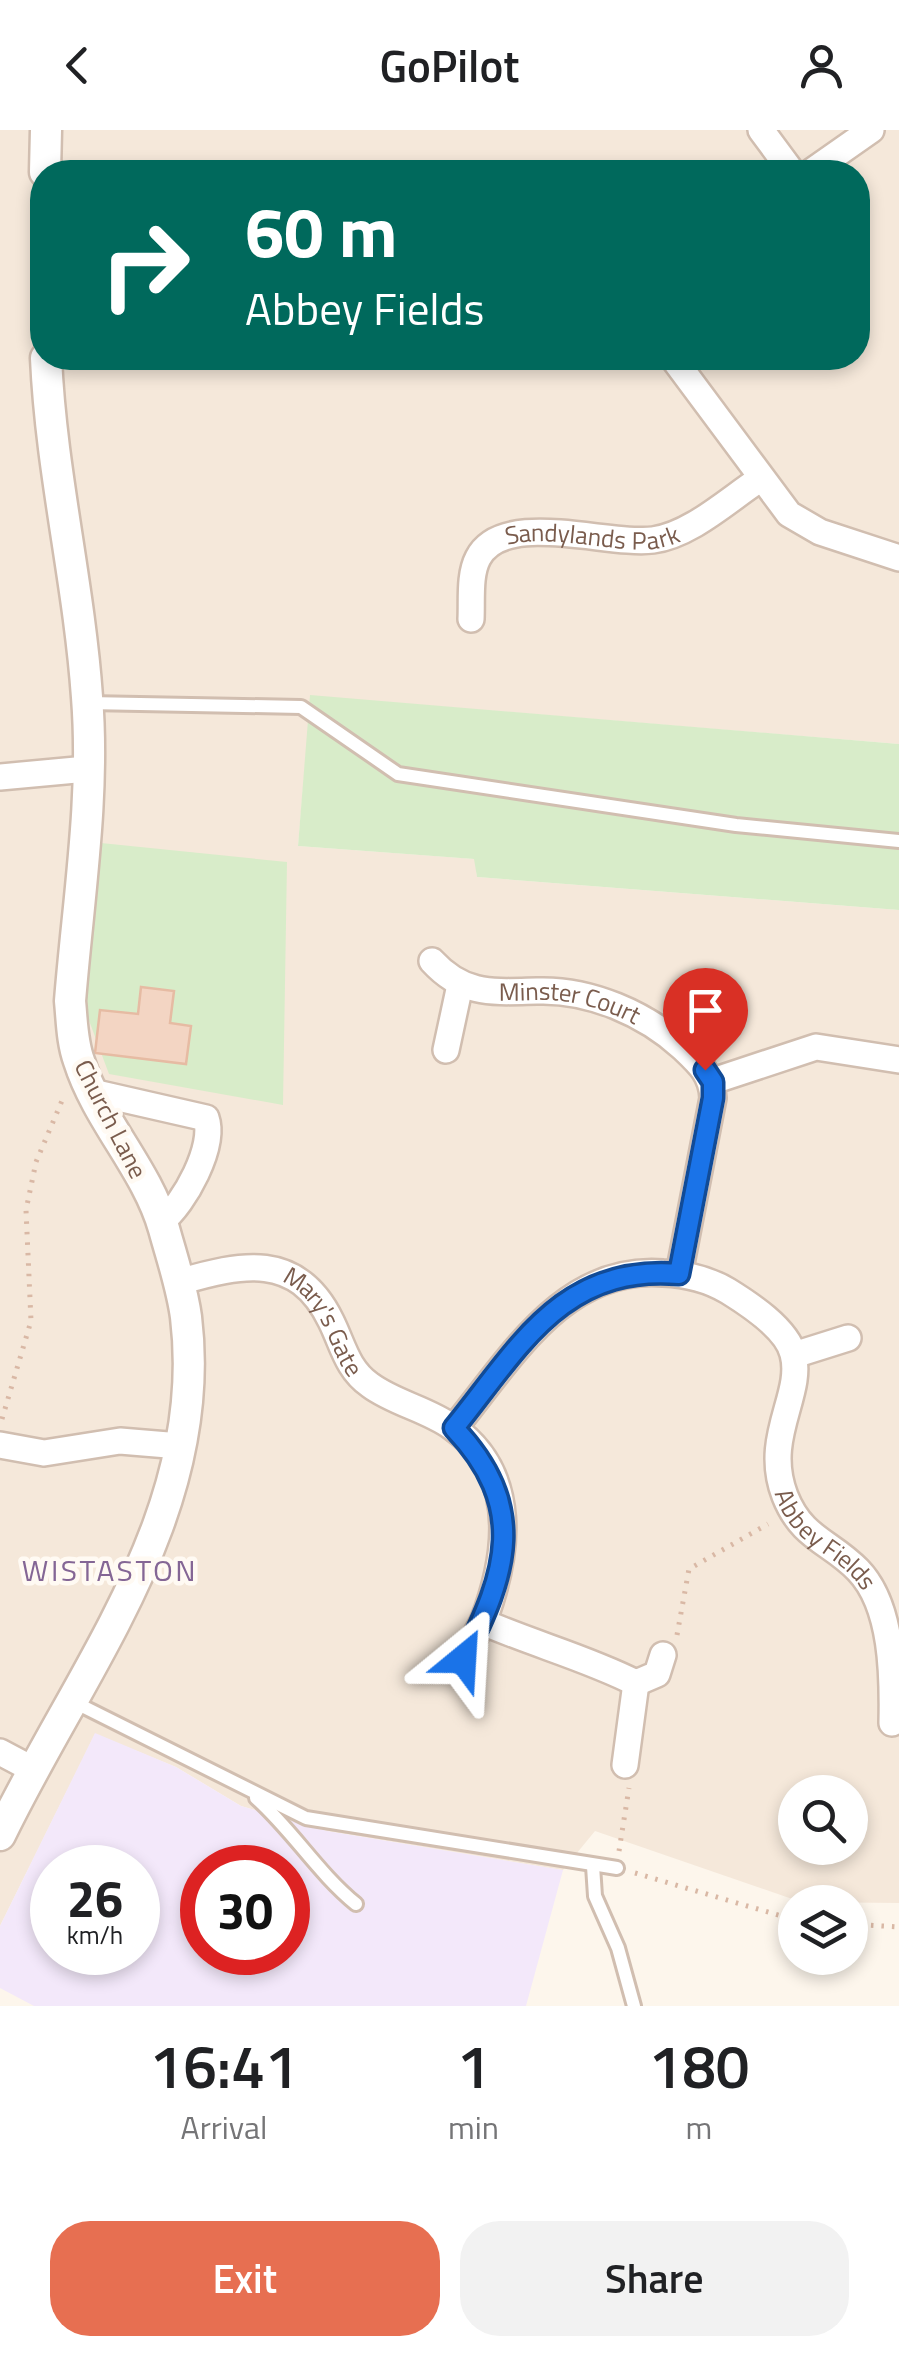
<!DOCTYPE html>
<html lang="en">
<head>
<meta charset="utf-8">
<style>
  :root { --surface:#fff; --page:#f2f2f2; --text:#202124; --muted:#757577; --accent:#e76f51 }
  body { margin:0; font-family:"Titillium Web",sans-serif; background:var(--page); color:var(--text); height:100vh; display:flex; flex-direction:column; font-size:38px; white-space:nowrap }
  * { box-sizing:border-box; margin:0 }
  p { font-size:32px; color:var(--muted) }
  .icon { flex:none; width:55px; height:55px; fill:none; stroke:currentColor; stroke-width:2; stroke-linecap:round; stroke-linejoin:round }
  .map { position:relative; height:1876px; overflow:hidden }
  .details { display:flex; flex-direction:column; background:var(--surface); flex:1 }
  .details>* { flex:none }
  .guide { position:absolute; left:30px; top:30px; width:840px; height:210px; border-radius:40px; box-shadow:0 5px 15px #0003; background:#00695c; color:#fff; overflow:hidden }
  .tools { position:absolute; left:778px; top:1645px; display:grid; gap:20px }
  .tools a { display:grid; place-items:center; width:90px; height:90px; border-radius:50%; background:var(--surface); box-shadow:0 5px 15px #0003; font-size:50px }
  .speed { position:absolute; left:30px; top:1715px; display:flex; gap:20px; font-size:50px; font-weight:700; text-align:center }
  .speed>* { display:grid; place-content:center; width:130px; height:130px; border-radius:50%; background:var(--surface); box-shadow:0 5px 15px #0003; line-height:1 }
  .speed small { font-size:25px; font-weight:400 }
  .speed .limit { border:15px solid #d22; background:#fff; color:#111 }
  .pin { position:absolute; display:grid; place-items:center; width:85px; height:85px; color:#fff; margin:-102px -42px; border-radius:50% 50% 50% 0; rotate:-45deg; box-shadow:0 0 10px #0007 }
  .pin .icon { rotate:45deg }
  .me { position:absolute; width:110px; margin:-55px; rotate:27deg; stroke-linejoin:round; filter:drop-shadow(0 0 8px #0008) }
  .turn { display:flex; align-items:center; gap:35px; height:210px; padding:0 50px; font-size:45px }
  .turn .icon { width:130px; height:130px; stroke-width:2.5 }
  .turn b { display:block; font-size:70px; line-height:85px }
  .eta { display:flex; justify-content:space-evenly; align-items:center; height:170px; text-align:center }
  .eta b { font-size:60px; font-weight:600; line-height:70px }
  .cta { display:flex; gap:20px; margin-top:auto; padding:20px 50px }
  .cta a { flex:1; height:115px; border-radius:40px; background:var(--accent); color:#fff; font-size:40px; font-weight:600; line-height:115px; text-align:center }
  .cta a+a { background:var(--page); color:var(--text) }
  header { display:flex; justify-content:space-between; align-items:center; height:130px; padding:0 50px; background:var(--surface); font-size:45px; font-weight:600 }
  .map>svg:first-child { display:block }
  .residential { fill:#f5e8da; fill-rule:evenodd }
  .education { fill:#f3e8fa; fill-rule:evenodd }
  .green { fill:#d8ecc9 }
  .building { fill:#f3d5c3; stroke:#e6bba3; stroke-width:2.5 }
  .lines { fill:none; stroke-linecap:round; stroke-linejoin:round }
  .service-casing { stroke:#d1beb0; stroke-width:18 }
  .minor-casing { stroke:#d1beb0; stroke-width:30 }
  .tertiary-casing { stroke:#d1beb0; stroke-width:35 }
  .path { stroke:#d9b8a5; stroke-width:5; stroke-dasharray:2.5 8; stroke-linecap:butt }
  .service { stroke:#fff; stroke-width:12 }
  .minor { stroke:#fff; stroke-width:25 }
  .tertiary { stroke:#fff; stroke-width:30 }
  .route-casing { stroke:#114b97; stroke-width:25 }
  .route { stroke:#1a73e8; stroke-width:18 }
  .labels { text-anchor:middle; stroke-width:9; stroke-linejoin:round; paint-order:stroke }
  .street-label { font-size:25px; fill:#7a5c4d; stroke:#fffaf3 }
  .quarter-label { font-size:30px; letter-spacing:2.5px; fill:#846695; stroke:#fffaf3 }
</style>
</head>
<body>
<header><svg class="icon" aria-label="back" viewBox="0 0 24 24"><path d="M15 5l-7 7 7 7"/></svg>GoPilot<svg class="icon" aria-label="person" viewBox="0 0 24 24"><circle cx="12" cy="8" r="4"/><path d="M4 21q1-7 8-7t8 7"/></svg></header>
<div class="map">
<svg width="899" height="1876" viewBox="0 0 899 1876">
  <rect width="100%" height="100%" fill="#fdf6ec"/>
  <path class="residential" d="M0,0h899v614l-588,-48 -13,150 177,13 2,18 422,33v993l-98,-1 -206,-71 -32,39 -236,-39 -86,-25 -65,-39 -81,-33 -95,192zM42,42h816v186h-816zM795,1662h55v56h-55z"/>
  <path class="education" d="M95,1603l81,34 65,39 86,25 236,39 -37,136h-492l-34,-18v-62zM52,1738h86v84h-86zM202,1738h86v84h-86z"/>
  <g class="green">
    <path d="M310,565l589,49v166l-422,-33 -3,-18 -176,-13z"/>
    <path d="M101,713l186,19 -4,243 -174,-31 -28,-75z"/>
  </g>
  <path class="building" d="M141,857l33,4 -4,32 21,3 -5,38 -91,-11 5,-43 38,4z"/>
  <g class="lines">
    <defs>
      <g id="service">
        <path d="M88,573l213,4 97,67 338,51 163,16"/>
        <path d="M74,1572l232,116 311,50"/>
        <path d="M256,1668c37,33 62,75 100,106"/>
        <path d="M593,1736l2,30 23,52 16,58"/>
      </g>
      <g id="minor">
        <path d="M761,0l31,42"/>
        <path d="M811,42l60,-42"/>
        <path d="M673,228l116,156 31,18 79,26"/>
        <path id="s1" d="M471,489c1,-19 -2,-44 7,-61 25,-49 130,-12 175,-18 38,-5 76,-41 107,-61"/>
        <path d="M0,647l87,-8"/>
        <path id="s2" d="M432,831c32,35 62,31 105,30 53,-2 109,23 146,57 17,16 29,27 30,50l-34,176"/>
        <path d="M446,920l14,-65"/>
        <path d="M713,951l103,-34 83,13"/>
        <path d="M92,962l114,26c10,28 -22,86 -44,103"/>
        <path id="s3" d="M179,1152c62,-18 118,-31 152,39 12,24 16,48 39,64 24,18 57,24 82,42 68,47 56,129 31,195 50,22 104,36 153,61l21,-9 6,-19"/>
        <path d="M794,1225l54,-17"/>
        <path id="s4" d="M454,1298c56,-68 109,-163 209,-155 24,1 45,6 65,18 21,13 59,38 65,63 11,41 -31,83 -8,142 17,43 45,45 73,74 35,36 35,107 34,153"/>
        <path d="M0,1315l44,8 76,-12 60,5"/>
        <path d="M463,1529l20,-37"/>
        <path d="M0,1622l32,17"/>
        <path d="M625,1635l11,-82"/>
      </g>
      <g id="tertiary">
        <path d="M45,42l1,-42"/>
        <path d="M0,1705c80,-166 210,-322 186,-518 -4,-30 -14,-59 -22,-88 -17,-60 -66,-108 -85,-168 -7,-19 -7,-40 -9,-60 8,-100 25,-203 17,-304 -8,-114 -36,-225 -41,-339"/>
      </g>
    </defs>
    <use href="#service" class="service-casing"/>
    <use href="#minor" class="minor-casing"/>
    <use href="#tertiary" class="tertiary-casing"/>
    <g class="path">
      <path d="M2,1289l29,-98 -5,-111 10,-48 28,-66"/>
      <path d="M677,1505l12,-66 79,-45"/>
      <path d="M619,1721l10,-63"/>
      <path d="M635,1743l160,47"/>
      <path d="M850,1794l49,3"/>
    </g>
    <use href="#service" class="service"/>
    <use href="#minor" class="minor"/>
    <use href="#tertiary" class="tertiary"/>
  </g>
  <g class="lines">
    <defs>
      <path id="route" d="M463,1529c45,-87 65,-153 -9,-231 65,-80 108,-164 225,-154l34,-176v-16l-8,-12"/>
    </defs>
    <use href="#route" class="route-casing"/>
    <use href="#route" class="route"/>
  </g>
  <g class="labels">
    <g class="street-label">
      <text dy="9" stroke="none"><textPath href="#s1" startOffset="185">Sandylands Park</textPath></text>
      <text dy="9" stroke="none"><textPath href="#s2" startOffset="148">Minster Court</textPath></text>
      <text transform="translate(111 989) rotate(63)" y="9">Church Lane</text>
      <text dy="9" stroke="none"><textPath href="#s3" startOffset="172">Mary's Gate</textPath></text>
      <text dy="9" stroke="none"><textPath href="#s4" startOffset="638">Abbey Fields</textPath></text>
    </g>
    <g class="quarter-label">
      <text x="110" y="1451">WISTASTON</text>
    </g>
  </g>
</svg>
<div class="tools">
<a><svg class="icon" aria-label="search" viewBox="0 0 24 24"><circle cx="10" cy="10" r="6"/><path d="M15 15l6 6"/></svg></a>
<a><svg class="icon" aria-label="layers" viewBox="0 0 24 24"><path d="M12 4l9 5-9 5-9-5zM3 14l9 5 9-5"/></svg></a>
</div>
<div class="speed"><div>26<small>km/h</small></div><div class="limit">30</div></div>
<div class="pin" style="left:705px;top:940px;background:#d93025"><svg class="icon" aria-label="arrive" viewBox="0 0 24 24"><path d="M6 21V4h12l-3 4 3 4H6"/></svg></div>
<svg class="me" style="left:463px;top:1529px" viewBox="-20 -20 40 40"><path d="M0-17L14 15 0 8-14 15z" fill="#1a73e8" stroke="#fff" stroke-width="4"/></svg>
<div class="guide">
<div class="turn"><svg class="icon" aria-label="right" viewBox="0 0 24 24"><path d="M7 20v-9h11M14 6l5 5-5 5"/></svg><div><b>60 m</b>Abbey Fields</div></div>
</div>
</div>
<section class="details">
<div class="eta">
<div><b>16:41</b><p>Arrival</p></div>
<div><b>1</b><p>min</p></div>
<div><b>180</b><p>m</p></div>
</div>
<div class="cta"><a>Exit</a><a>Share</a></div>
</section>
</body>
</html>
